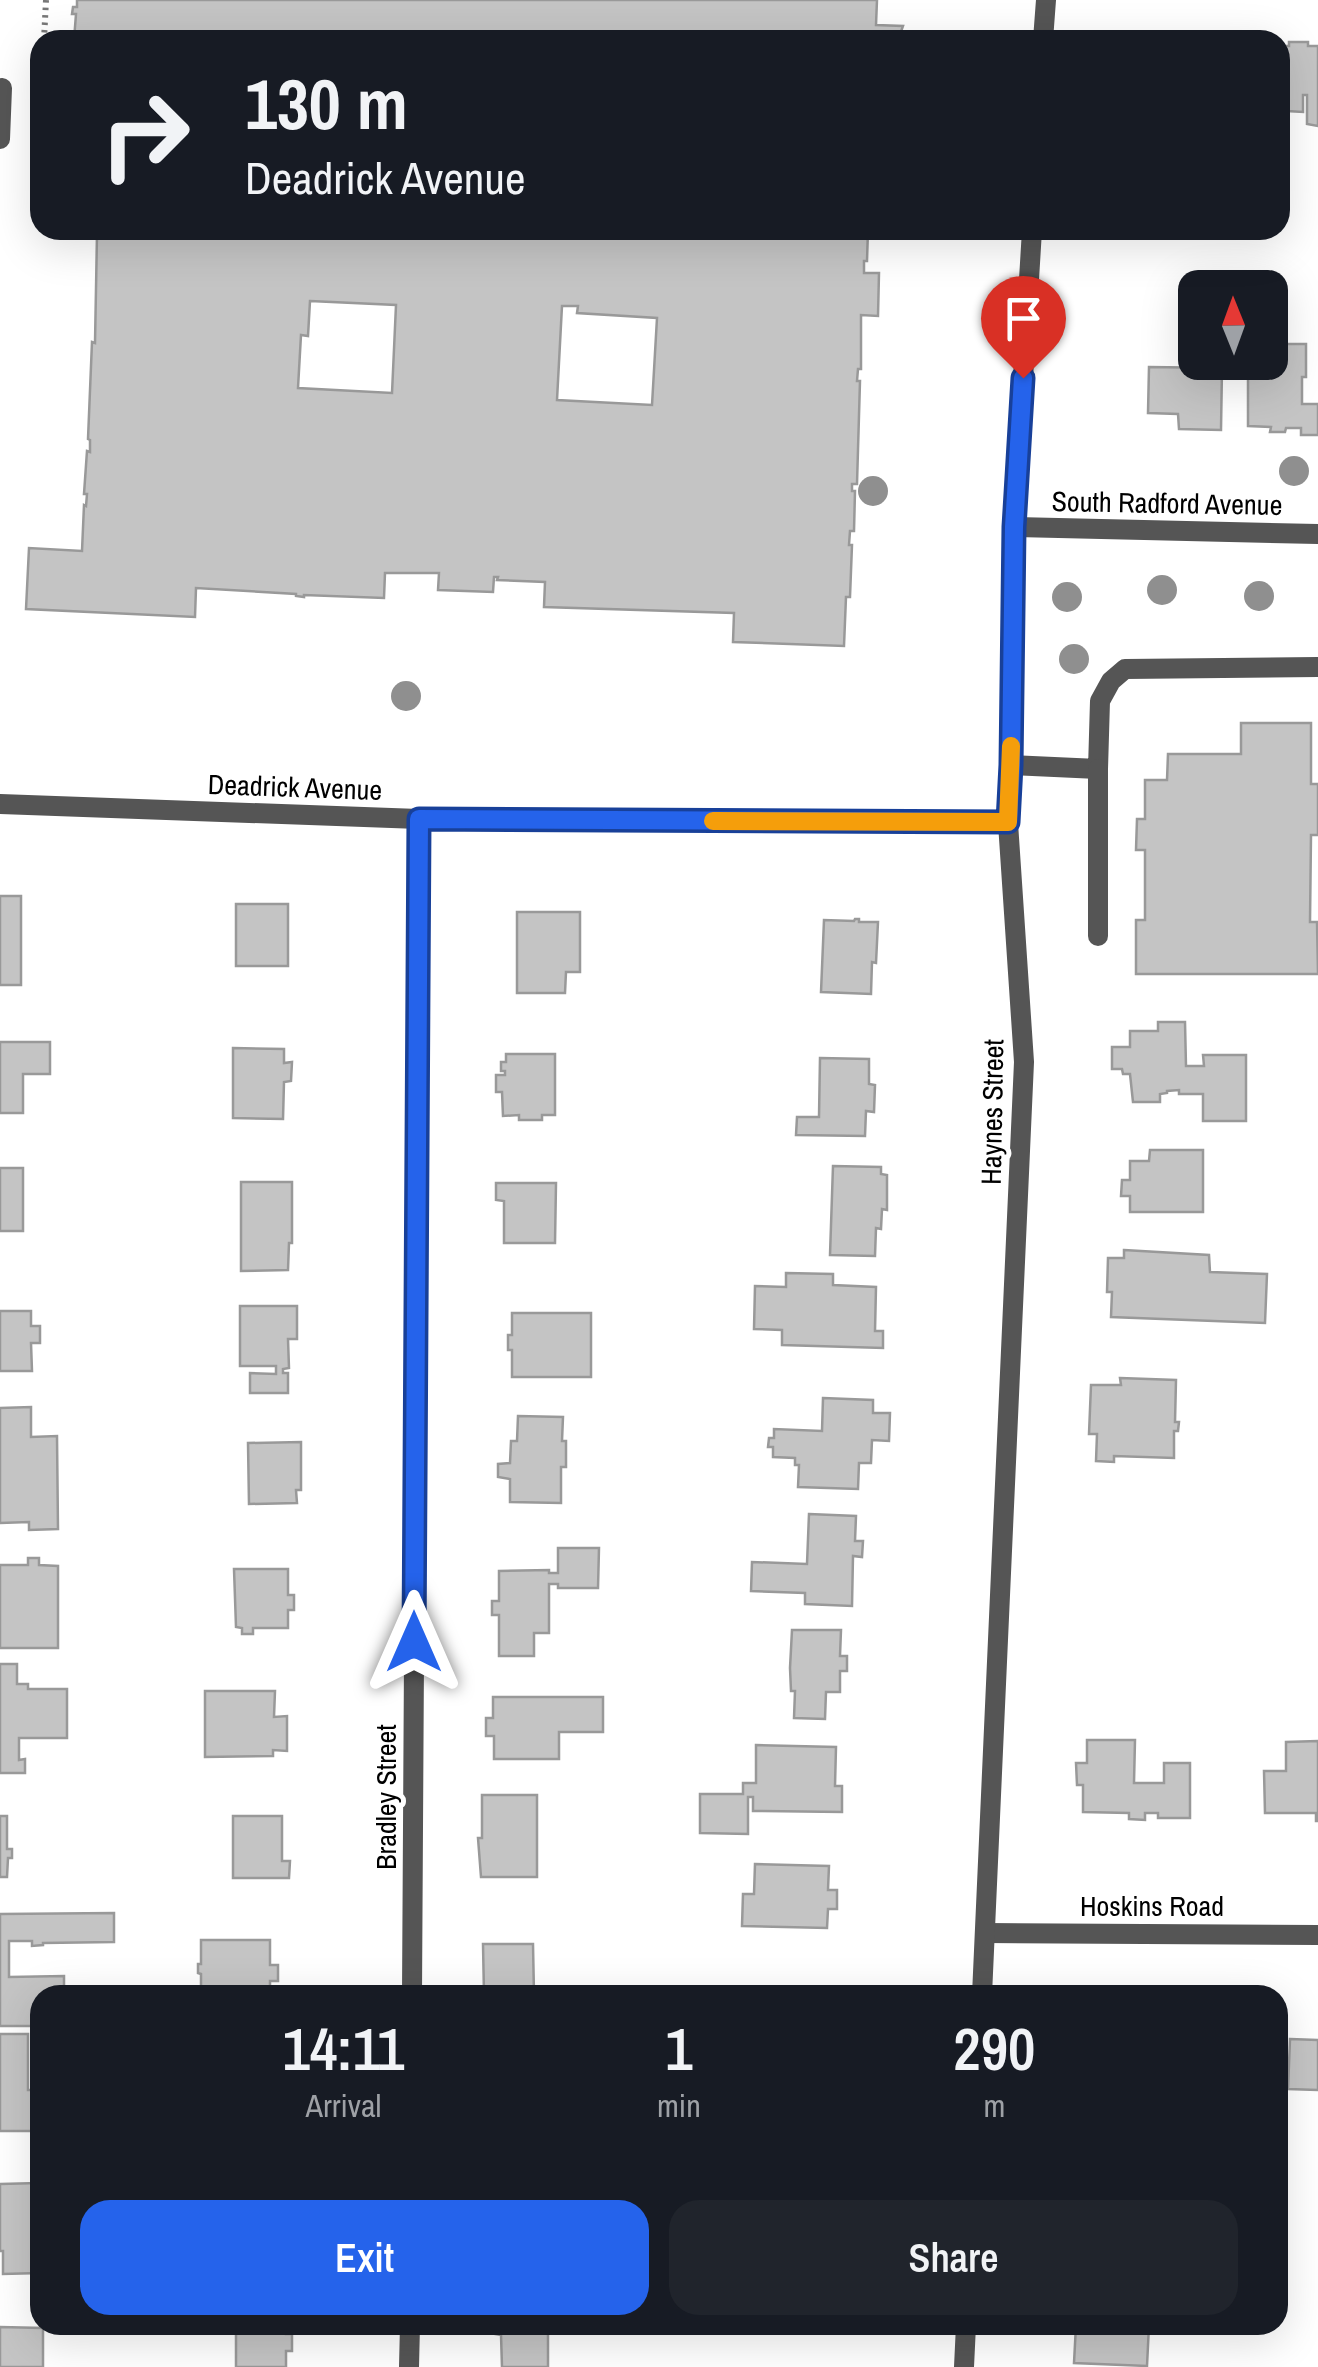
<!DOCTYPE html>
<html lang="en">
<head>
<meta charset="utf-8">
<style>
  :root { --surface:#171b24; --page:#20242c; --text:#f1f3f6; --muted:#9ea1a6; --accent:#2563eb }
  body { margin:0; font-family:"Archivo Narrow",sans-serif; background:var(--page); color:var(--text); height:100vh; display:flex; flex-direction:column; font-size:38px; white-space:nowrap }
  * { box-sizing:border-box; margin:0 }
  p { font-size:32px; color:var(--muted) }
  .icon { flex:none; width:55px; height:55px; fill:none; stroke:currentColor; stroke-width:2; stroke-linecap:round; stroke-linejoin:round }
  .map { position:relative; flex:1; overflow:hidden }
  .drawer { position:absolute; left:30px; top:1985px; width:1258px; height:350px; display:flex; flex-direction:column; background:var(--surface); border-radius:30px; box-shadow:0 10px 40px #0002 }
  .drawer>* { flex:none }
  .top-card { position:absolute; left:30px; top:30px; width:1260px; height:210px; border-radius:30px; box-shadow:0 10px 40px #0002; background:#171b24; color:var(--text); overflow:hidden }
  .needle { width:65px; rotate:359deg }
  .fabs { position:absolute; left:1178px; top:270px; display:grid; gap:20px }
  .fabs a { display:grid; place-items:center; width:110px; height:110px; border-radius:20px; background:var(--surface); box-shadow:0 10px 40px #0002; font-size:50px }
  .pin { position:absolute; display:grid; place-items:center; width:85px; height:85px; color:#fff; margin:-102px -42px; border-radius:50% 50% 50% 0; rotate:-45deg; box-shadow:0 0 10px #0007 }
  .pin .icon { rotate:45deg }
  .me { position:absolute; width:110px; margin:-55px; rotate:0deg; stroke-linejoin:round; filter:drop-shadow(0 0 8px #0008) }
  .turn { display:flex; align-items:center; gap:35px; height:210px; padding:0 50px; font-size:45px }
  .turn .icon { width:130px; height:130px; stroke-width:2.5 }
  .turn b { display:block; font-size:70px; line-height:85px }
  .eta { display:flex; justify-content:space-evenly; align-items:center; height:170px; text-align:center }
  .eta b { font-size:60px; font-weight:600; line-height:70px }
  .action { display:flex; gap:20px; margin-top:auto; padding:20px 50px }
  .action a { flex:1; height:115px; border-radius:30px; background:var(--accent); color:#fff; font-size:40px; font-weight:600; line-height:115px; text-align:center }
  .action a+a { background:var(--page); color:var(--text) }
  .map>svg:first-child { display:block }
  .building { fill:#c4c4c4; stroke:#999; stroke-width:2.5; fill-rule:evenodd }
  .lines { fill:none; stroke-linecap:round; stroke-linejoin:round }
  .path { stroke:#777; stroke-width:6; stroke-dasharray:2.5 5; stroke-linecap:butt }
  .service { stroke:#555; stroke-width:20 }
  .minor { stroke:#555; stroke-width:20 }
  .tertiary { stroke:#555; stroke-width:20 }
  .tree { fill:#8f8f8f }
  .route-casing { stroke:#184099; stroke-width:25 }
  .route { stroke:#2563eb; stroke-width:18 }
  .slow { stroke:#f59e0b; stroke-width:18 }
  .labels { text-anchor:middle; stroke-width:10; stroke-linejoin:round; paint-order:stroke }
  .street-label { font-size:28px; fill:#000; stroke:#fff }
</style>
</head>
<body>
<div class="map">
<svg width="1318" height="2367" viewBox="0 0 1318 2367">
  <rect width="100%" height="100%" fill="#fff"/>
  <g class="building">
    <path d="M77,0h800l-1,25 27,1 -5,14h-824l2,-26h-4l1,-7h4z"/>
    <path d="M1177,32h21l-1,8h-19z"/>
    <path d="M1289,42h19v4h10v80l-11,-2v-29h-4v17l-16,-1v-16h-7v-49h9z"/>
    <path d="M100,230h768l-1,31h-3v12h15l-1,43 -17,-1v54h-3l-1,12h3l-3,103h-5v7h3l-1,40h-4l-1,14h3l-2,52h-4l-2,49 -111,-4 1,-29 -190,-6 1,-25 -48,-2 1,-3h-4l-1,15 -55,-2 1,-17h-54l-1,25 -80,-3v2l-8,-1v-2l-100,-6 -1,29 -169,-8 3,-61 53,3 2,-46 2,1 1,-12h-3l3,-43 3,1v-12l-2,-1 4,-97 3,1 2,-109h3zM310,301l86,4 -4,88 -94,-5 3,-53 7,1zM562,306h16l-1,7 80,5 -5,87 -95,-5z"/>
    <path d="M1270,344h36v33h-4v27h16v31h-17v-7h-15l-1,4h-15l1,-5 -23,-1v-64h22z"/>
    <path d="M1149,367l73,1 -1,62 -42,-1 -1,-15 -30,-1z"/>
    <path d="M1241,723h70v61h7v51h-7l-1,87h7l1,52h-182v-54h9v-70h-9l1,-31h8v-39h22l1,-26h73z"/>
    <rect x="0" y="896" width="21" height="89"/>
    <rect x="236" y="904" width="52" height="62"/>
    <path d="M517,912h63v60h-14l-1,21h-48z"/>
    <path d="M855,919h4v3h19l-2,41 -4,-1 -1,32 -50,-2 3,-72 30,1z"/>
    <path d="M1158,1022h27l1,44h18l-1,-11h43v66h-43v-27h-24v-4l-12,1v2l-7,1v8h-27l-3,-28h-7l-1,-5h-10v-22h18v-16h28z"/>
    <path d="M0,1042h50v32h-27v39h-23z"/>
    <path d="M233,1048l51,1v14l8,-1 -1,19 -7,1 -1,37 -50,-1z"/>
    <path d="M506,1054h49v61h-13v5h-23v-5l-16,1 -1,-24h-6v-17h9v-4h-4v-9h5z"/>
    <path d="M820,1058l49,1v25l6,1 -1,27 -8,-1 -1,25 -69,-1 1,-18h22z"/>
    <path d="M1150,1150h53v62h-73v-16h-9l1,-16h8v-19h19z"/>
    <path d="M833,1166l48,1v7l6,1v35l-5,-1 -1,20 -5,-1 -1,28 -45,-1z"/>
    <rect x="0" y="1168" width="23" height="63"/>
    <path d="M241,1182h51v61h-3l-1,27 -47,1z"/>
    <path d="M496,1183h60l-1,60h-51v-42l-8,-1z"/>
    <path d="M1124,1250l85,5 1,17 57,2 -2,49 -154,-6 1,-25h-5l1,-34h16z"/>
    <path d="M786,1273l47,1v11l43,2 -1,44h8v17l-101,-3v-15l-28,-1 1,-43 31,1z"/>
    <path d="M240,1306h57v33h-9l1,29 -6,1v4h5v20h-38v-20l26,1v-8h-36z"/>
    <path d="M0,1311h31v15h9v17h-9l1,28h-32z"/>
    <path d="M512,1313h79v64h-79v-27h-4v-15h4z"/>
    <path d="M1120,1378l56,2 -1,42h4l-1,9h-4v27l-60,-2v6l-18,-1 1,-27h-8l2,-49h30z"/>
    <path d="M823,1398l50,2v13h17l-1,28 -17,-1 -1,23h-12l-1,26 -60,-2 1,-22h-4v-7l-22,-1v-10h-5l1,-9h5v-9l48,2z"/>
    <path d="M31,1407v30l26,-1 1,93 -29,1v-8l-29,1v-115z"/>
    <path d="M518,1416l45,1 -1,24h4v26h-5v36l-51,-1v-23l-12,-2v-13l12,-1 1,-22h6z"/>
    <path d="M301,1442v48h-5l1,13 -48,1 -1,-61z"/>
    <path d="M809,1514l47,2 -1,25h8l-1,16 -9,-1 -1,50 -47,-2v-11l-54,-2 1,-29 55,2z"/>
    <path d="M558,1548h41l-1,40h-40v-4h-9v49h-15v23h-35v-41h-7v-14h7v-30l50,-1v3h9z"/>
    <path d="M28,1558h11v7l19,1v82h-58v-83h28z"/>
    <path d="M234,1569h54v26h6v15h-6v18h-35v6h-11v-6l-6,-1z"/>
    <path d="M792,1630h49l-1,26h7v15h-7v21h-14l-1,27 -31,-1 1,-27h-4l-1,-23z"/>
    <path d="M0,1664h17v20h11v5h39v49h-48v22l6,-1v14h-25z"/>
    <path d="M205,1691h70l-1,26 13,-1v35l-14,-1v6l-68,1z"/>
    <path d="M493,1697h110v35h-44v27h-65v-23h-8v-18h7z"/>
    <path d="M1087,1740h48l-1,43h30v-20h26v55h-32v-5h-13v7l-16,-1v-6l-46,-1v-27h-6l-1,-22h11z"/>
    <path d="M1318,1741v80h-2v-8h-51l-1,-42h22v-29z"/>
    <path d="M756,1745l80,2 -1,39h7v26l-89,-1v-14h-5v37l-48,-1v-39h43v-11h13z"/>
    <path d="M482,1795h55v82h-56l-3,-39h4z"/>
    <path d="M0,1816h7v33h5v9h-4l-1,19h-7z"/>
    <path d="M233,1816h49v45h8l-1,17h-56z"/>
    <path d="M755,1864l74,2 -1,24h9v19h-9l-1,19 -85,-2 1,-32h11z"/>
    <path d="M114,1913v29l-71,1v2l-11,1v-5h-23v36l55,-1v19h-24v31h-40v-112z"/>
    <path d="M201,1940h69v25h8v16h-8v14h-69v-21l-3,-1v-9h3z"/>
    <path d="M483,1944h50l1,51h-50z"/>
    <path d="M754,1988l81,2v5h-81z"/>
    <path d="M0,2034h28v56h12v41h-40z"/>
    <path d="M1290,2039l28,1v50l-30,-1z"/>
    <path d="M38,2183l2,12v78l-37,1v-23h-3v-67z"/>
    <path d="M236,2325h50v9h6v17h-6v16h-50z"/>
    <path d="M495,2325h53v42h-46l-1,-32 -6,-1z"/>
    <path d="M1076,2325h73l-2,41 -73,-3z"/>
    <path d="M0,2327l43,1v39h-43z"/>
  </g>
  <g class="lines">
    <path class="path" d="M44,40l2,-40"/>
    <g class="service">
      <path d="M0,139l2,-51"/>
      <path d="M1011,765l87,4 2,-68 11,-20 14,-12 193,-2"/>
      <path d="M1098,936v-167"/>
    </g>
    <g class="minor">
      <path d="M1043,40l3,-40"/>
      <path d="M1014,527l304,7"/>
      <path d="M985,1933l333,2"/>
      <path d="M412,1995l7,-1176"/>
      <path d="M982,1995l42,-933 -16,-239 3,-58 3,-238 18,-297"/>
      <path d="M409,2367l1,-42"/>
      <path d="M964,2367l2,-42"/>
    </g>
    <path class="tertiary" d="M0,804l419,15 589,4"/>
  </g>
  <g class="tree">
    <circle cx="1294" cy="471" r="15"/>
    <circle cx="873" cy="491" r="15"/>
    <circle cx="1162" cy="590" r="15"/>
    <circle cx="1259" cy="596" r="15"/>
    <circle cx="1067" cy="597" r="15"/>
    <circle cx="1074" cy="659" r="15"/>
    <circle cx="406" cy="696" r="15"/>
  </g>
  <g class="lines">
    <defs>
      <path id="route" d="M414,1642l5,-823 589,3 3,-57 3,-238 9,-149"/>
    </defs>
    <use href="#route" class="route-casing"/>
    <use href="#route" class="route"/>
    <path class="slow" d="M713,821l295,1 3,-76"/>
  </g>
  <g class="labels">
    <g class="street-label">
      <text transform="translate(1167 503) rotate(1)" y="10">South Radford Avenue</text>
      <text transform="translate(295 787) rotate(2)" y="10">Deadrick Avenue</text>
      <text transform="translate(992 1112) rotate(-89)" y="10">Haynes Street</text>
      <text transform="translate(386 1797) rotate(-90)" y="10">Bradley Street</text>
      <text x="1152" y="1916">Hoskins Road</text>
    </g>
  </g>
</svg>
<div class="fabs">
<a><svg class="needle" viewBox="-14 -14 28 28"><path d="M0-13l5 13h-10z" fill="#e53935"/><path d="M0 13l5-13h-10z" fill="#9ea1a6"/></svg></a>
</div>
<div class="pin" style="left:1023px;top:378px;background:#d93025"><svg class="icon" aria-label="arrive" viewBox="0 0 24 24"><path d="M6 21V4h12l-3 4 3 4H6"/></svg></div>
<svg class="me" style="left:414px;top:1642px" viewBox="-20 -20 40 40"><path d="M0-17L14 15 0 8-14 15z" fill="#2563eb" stroke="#fff" stroke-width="4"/></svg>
<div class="top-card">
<div class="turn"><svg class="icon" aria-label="right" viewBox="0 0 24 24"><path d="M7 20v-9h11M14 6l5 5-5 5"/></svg><div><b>130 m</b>Deadrick Avenue</div></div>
</div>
<section class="drawer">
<div class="eta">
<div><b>14:11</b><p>Arrival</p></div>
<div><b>1</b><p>min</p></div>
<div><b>290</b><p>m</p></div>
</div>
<div class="action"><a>Exit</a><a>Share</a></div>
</section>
</div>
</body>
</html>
